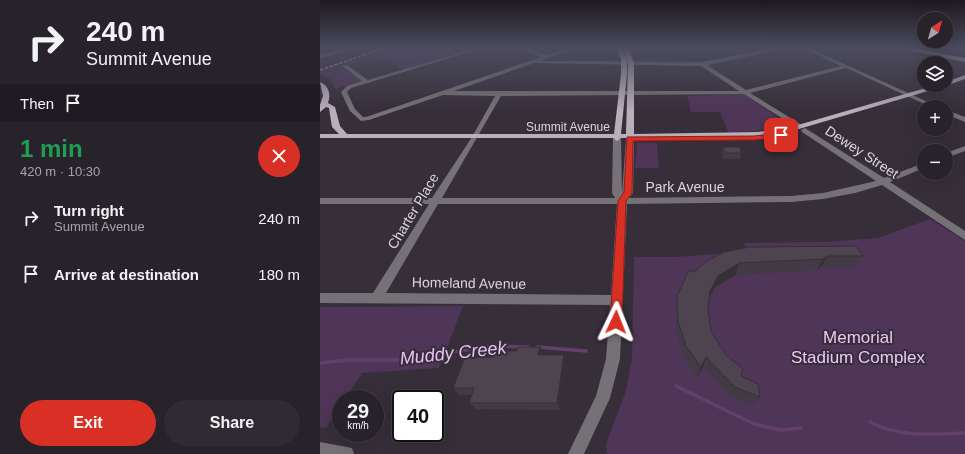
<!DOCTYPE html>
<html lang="en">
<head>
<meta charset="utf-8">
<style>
  :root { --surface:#28222b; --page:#302a33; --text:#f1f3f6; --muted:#a5a4a9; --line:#443f47; --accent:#d93025 }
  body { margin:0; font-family:Arial,sans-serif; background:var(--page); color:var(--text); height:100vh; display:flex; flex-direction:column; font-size:15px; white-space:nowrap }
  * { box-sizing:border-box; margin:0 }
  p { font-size:13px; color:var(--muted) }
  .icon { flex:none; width:22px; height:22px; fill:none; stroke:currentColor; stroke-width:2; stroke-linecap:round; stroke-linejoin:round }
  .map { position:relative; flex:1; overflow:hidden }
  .details { display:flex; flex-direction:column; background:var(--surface); width:320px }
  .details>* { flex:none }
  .guide { background:#28222b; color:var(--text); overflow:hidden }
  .needle { width:26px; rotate:37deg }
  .fabs { position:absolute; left:597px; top:12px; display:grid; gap:8px }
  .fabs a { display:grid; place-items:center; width:36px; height:36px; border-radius:50%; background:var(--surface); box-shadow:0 4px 16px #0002,0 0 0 1px var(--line); font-size:20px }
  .speed { position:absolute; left:12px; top:390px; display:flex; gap:8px; font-size:20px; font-weight:700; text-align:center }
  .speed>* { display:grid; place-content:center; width:52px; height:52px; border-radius:50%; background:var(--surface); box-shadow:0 4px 16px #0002,0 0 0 1px var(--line); line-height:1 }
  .speed small { font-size:10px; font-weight:400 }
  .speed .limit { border:2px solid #111; border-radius:6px; background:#fff; color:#111 }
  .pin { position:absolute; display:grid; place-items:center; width:34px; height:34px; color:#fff; margin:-17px; border-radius:8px; box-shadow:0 2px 6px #0006 }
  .me { position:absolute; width:44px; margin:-22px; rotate:2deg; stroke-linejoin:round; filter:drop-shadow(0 0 3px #0008) }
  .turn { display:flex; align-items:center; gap:14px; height:84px; padding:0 20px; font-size:18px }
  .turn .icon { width:52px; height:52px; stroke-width:2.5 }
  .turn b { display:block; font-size:28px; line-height:34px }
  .then { display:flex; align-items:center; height:38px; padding:0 20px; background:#0003; gap:8px; font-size:15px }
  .round { display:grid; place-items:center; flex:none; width:42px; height:42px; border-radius:21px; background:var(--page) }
  .head { display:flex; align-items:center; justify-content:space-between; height:68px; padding:0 20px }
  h1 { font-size:24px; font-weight:700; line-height:30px; color:#1e9e55 }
  .action { display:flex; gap:8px; margin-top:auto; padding:8px 20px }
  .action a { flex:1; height:46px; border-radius:24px; background:var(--accent); color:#fff; font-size:16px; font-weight:700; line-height:46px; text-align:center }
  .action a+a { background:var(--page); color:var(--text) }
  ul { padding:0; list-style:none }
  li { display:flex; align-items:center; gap:12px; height:56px; padding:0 20px }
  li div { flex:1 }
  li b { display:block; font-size:15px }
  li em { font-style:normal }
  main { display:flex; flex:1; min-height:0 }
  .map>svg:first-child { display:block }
  .green { fill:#4f3557 }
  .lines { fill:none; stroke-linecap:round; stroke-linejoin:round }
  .stream { stroke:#62406a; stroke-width:3.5 }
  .minor { fill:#757176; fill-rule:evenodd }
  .major { fill:#b7afba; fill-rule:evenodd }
  .rail { stroke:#b2acb4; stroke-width:1.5; stroke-dasharray:3.5 1.5; stroke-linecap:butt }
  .wall { fill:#423a44 }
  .shaded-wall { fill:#363037 }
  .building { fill:#4d444f; stroke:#363037 }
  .route { fill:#d93025; stroke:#8d1f18 }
  .labels { text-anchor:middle; stroke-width:4; stroke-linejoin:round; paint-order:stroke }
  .far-street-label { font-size:12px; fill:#dad5dc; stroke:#362e39 }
  .street-label { font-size:14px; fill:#dad5dc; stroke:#362e39 }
  .near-park-label { font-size:17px; fill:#eec5fa; stroke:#362e39 }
  .near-water-label { font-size:18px; font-style:italic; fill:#e9c0f5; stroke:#362e39 }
</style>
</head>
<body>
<main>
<section class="details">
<div class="guide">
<div class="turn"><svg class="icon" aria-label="right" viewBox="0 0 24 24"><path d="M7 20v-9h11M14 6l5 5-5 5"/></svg><div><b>240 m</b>Summit Avenue</div></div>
<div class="then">Then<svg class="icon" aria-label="arrive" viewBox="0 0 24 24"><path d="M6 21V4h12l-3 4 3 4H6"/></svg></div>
</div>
<div class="head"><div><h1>1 min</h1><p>420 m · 10:30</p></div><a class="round" style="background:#d93025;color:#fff"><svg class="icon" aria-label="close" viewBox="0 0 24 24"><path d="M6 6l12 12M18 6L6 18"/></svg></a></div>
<ul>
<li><svg class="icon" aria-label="right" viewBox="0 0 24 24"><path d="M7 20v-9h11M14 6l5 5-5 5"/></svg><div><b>Turn right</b><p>Summit Avenue</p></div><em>240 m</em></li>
<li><svg class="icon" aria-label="arrive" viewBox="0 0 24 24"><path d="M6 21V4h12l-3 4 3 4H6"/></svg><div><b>Arrive at destination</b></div><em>180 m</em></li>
</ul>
<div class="action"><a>Exit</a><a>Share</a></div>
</section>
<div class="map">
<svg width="645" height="454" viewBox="0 0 645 454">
  <rect width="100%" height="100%" fill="#362e39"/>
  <g class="green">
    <path d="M68,48h87l-72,22 -17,-11 -17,5 -4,-3 -23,6 20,14 -26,8 -6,-10 -10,-5v-3z"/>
    <path d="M424,94l47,32 -35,5 -28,1 -8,-20h-29l-4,-16z"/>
    <path d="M317,143h20l2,25h-24z"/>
    <path d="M610,219l35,22v213h-358l-1,-10 20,-53 6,-33 2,-101h39l73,-5 -2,-9 81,-1 53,-4z"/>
    <path d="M143,306l-24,62 -77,5 -17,26h-4v6l-15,23 -6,-1v-120z"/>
  </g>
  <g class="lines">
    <g class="stream">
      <path d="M217,347l49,4"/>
      <path d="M0,363l28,-3h52l92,-14 36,1"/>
      <path d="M356,386l78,38 26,6 21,-2"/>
      <path d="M550,422c30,16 62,12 95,11"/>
    </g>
    <g class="minor">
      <path d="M33,48h9l-42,10v-4z"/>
      <path d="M156,48h7l-132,40 -4,4 8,17 8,8h3l175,-60 -20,-9h6l20,7 22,-7h7l-36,13 162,1 72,-14h8l-2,2 -73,15 39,25 95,-24 -38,-18h6l130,59h-8l-85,-39 -96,25 52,32 1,2 -4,2 -55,-35 -243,2 -59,102h173l-3,-5 1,-54 4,-2 4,2 1,55 4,-55 4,-2 4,2 -1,54 -4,5 162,-2 32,-3 53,-12 -74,-49 -1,-2 4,-2 79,50 40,-15v5l-34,14 75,49v9l-83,-55 -27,8 -32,6 -32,3 -164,2 -7,155 -10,39 -26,56h-16l28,-58 10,-37 4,-54 -290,-2v-10h53l56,-89h-109v-6h112l40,-61 23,-41 -52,-1 -74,25 -8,1 -11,-10 -9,-19 6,-6 15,-5 -20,-15 5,-1 21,15zM214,63l167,3 38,25h-285zM118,204h179l-6,91 -225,-2z"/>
      <path d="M626,110l19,7v5l-19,-8z"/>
      <path d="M645,146v5l-19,7v-5z"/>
      <path d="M0,442l32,6 2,6h-34z"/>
    </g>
    <g class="major">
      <path d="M296,48h5l6,11v15l-6,60h5l2,-71 -5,-14 2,-1 4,1 5,14v71l124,-2 33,-5 145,-42h10v-3l19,-7v4l-20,7 -153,45 -34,5 -124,2 -4,3 -4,-3h-5l-4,3 -4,-3h-293v-4h19l-7,-7 -3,-19 -3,-1 -6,5v-7l3,-9 -3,-14c9,4 11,12 8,21l7,4 5,19 7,8h267l7,-60v-15z"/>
      <path d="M586,48h8l51,10v4l-57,-12z"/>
    </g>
    <path class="rail" d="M0,70l64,-22"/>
  </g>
  <g class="wall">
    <path d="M403,147l18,6 -1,6h-17l-1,-6z"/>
    <path d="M404,252l139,4 -8,12 -34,-1 -4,3 -81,5 -21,12 -6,11 -1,11 3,22 15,24 15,21 19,21 -6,8 -24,-9 -27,-29 -5,10 -14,-21 -8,-25v-24l1,-11 17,-24z"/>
    <path d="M220,347l3,7v1l24,8 -7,47 -84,-1 -7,-6 3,-8h-12l-7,-7 41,-31 23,-6z"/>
  </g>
  <g class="shaded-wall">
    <path d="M508,256l-7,11 -4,3 6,-11z"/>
    <path d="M419,263l-3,12 -21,12 -8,15 3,-11 8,-15z"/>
    <path d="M220,347l3,7 -2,8 -3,-7z"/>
    <path d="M244,355l3,8 -7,47 -3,-7z"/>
    <path d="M386,357l-3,10 -5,10 3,-10z"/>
  </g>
  <g class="building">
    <path d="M403,147h17l1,6h-16z"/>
    <path d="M536,246l7,10h-35l-5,3 -84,4 -21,13 -8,15 -2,18 3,22 15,24 17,14 -2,7 17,8 2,13 -25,-10 -29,-30 -5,10 -15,-21 -8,-25 -1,-25 12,-26 5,2 13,-11 17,-9 26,-5z"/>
    <path d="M198,347h22l-2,8h26l-7,48h-88l5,-15h-21l12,-31h29l2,-6h21z"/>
  </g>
  <linearGradient id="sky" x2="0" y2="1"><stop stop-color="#1e191f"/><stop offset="0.43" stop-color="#4c4c5f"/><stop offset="1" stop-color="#4c4c5f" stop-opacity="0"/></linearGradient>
  <rect width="645" height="111" fill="url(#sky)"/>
  <path class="route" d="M461,133l4,2 -1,2 -30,3 -121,1 -1,52 -6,8 -4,121 -2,3 -4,2 -4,-2 -2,-3 8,-121 6,-9 3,-55 127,-1z"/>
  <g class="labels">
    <g class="far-street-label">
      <text x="248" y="131">Summit Avenue</text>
    </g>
    <g class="street-label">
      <text transform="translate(542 152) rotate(33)" y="5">Dewey Street</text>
      <text x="365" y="192">Park Avenue</text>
      <text transform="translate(93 211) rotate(-59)" y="5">Charter Place</text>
      <text transform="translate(149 283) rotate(1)" y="5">Homeland Avenue</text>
    </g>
    <g class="near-park-label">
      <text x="538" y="343">Memorial<tspan x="538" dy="20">Stadium Complex</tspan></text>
    </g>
    <g class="near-water-label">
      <text transform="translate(133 353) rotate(-6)" y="6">Muddy Creek</text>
    </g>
  </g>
</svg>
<div class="fabs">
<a><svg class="needle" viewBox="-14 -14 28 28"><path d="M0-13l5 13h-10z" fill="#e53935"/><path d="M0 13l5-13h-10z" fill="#a5a4a9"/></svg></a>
<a><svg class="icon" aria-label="layers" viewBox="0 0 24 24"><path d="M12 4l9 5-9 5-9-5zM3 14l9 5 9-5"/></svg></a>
<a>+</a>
<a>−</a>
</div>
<div class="speed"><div>29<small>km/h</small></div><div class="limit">40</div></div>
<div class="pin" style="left:461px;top:135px;background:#d93025"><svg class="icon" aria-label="arrive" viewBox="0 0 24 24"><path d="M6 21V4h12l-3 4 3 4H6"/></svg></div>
<svg class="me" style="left:296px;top:322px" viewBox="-20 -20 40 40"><path d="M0-17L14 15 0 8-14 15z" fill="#d93025" stroke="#fff" stroke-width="4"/></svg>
</div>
</main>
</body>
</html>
